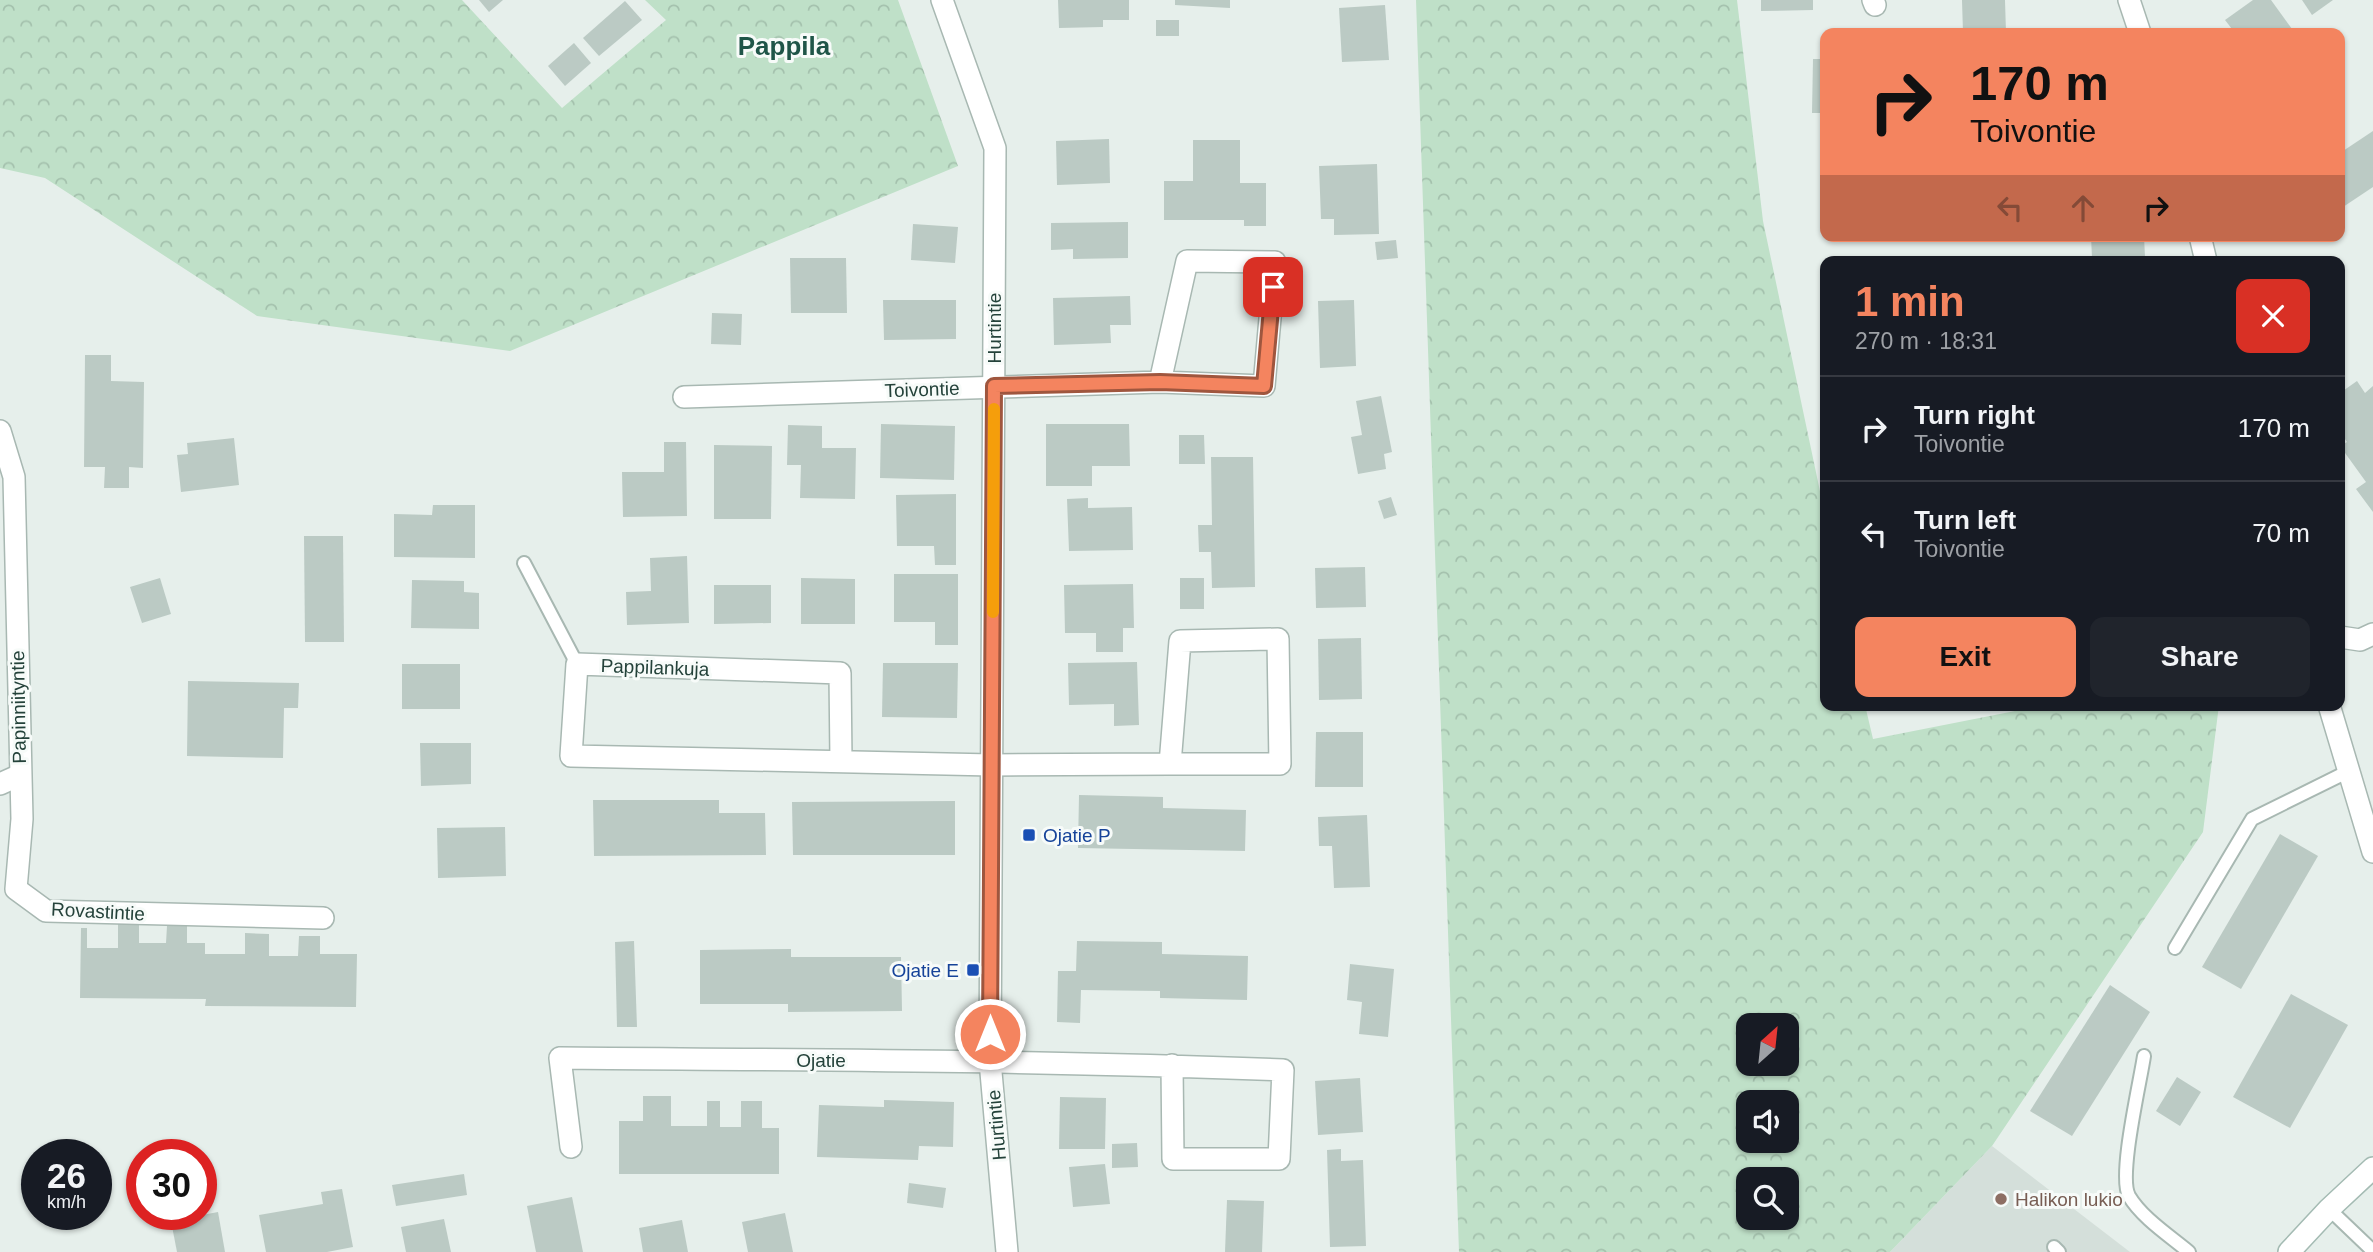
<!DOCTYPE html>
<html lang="en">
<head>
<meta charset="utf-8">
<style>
  :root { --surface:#171b24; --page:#20242c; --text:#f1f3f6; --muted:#9ea1a6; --line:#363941; --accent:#f4845f }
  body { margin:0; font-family:Arial,sans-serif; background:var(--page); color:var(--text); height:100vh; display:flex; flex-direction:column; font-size:26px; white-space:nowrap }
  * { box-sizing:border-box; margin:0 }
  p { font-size:23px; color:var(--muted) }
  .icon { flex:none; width:38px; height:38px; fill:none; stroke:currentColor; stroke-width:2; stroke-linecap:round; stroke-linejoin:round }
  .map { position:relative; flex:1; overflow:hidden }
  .drawer { position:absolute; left:1820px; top:256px; width:525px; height:455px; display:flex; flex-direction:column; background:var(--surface); border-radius:14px; box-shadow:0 2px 5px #0004 }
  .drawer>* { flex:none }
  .banner { position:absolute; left:1820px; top:28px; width:525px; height:214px; border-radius:14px; box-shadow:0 2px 5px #0004; background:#f4845f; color:#111; overflow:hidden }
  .needle { width:46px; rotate:27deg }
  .fabs { position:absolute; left:1736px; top:1013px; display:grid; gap:14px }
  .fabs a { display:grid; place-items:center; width:63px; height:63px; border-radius:14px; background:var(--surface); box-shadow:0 2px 5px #0004; font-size:35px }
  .speed { position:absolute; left:21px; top:1139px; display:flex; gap:14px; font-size:35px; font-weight:700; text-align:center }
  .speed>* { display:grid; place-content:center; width:91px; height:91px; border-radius:50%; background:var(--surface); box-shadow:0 2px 5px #0004; line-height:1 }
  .speed small { font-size:18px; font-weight:400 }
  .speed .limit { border:10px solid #d22; background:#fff; color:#111 }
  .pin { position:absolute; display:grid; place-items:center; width:60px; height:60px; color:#fff; margin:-30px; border-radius:14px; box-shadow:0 4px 10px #0006 }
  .me { position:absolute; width:77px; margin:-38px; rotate:0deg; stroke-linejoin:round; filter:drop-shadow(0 0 5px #0008) }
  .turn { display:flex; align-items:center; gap:24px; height:147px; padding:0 35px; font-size:32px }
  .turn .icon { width:91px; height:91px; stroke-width:2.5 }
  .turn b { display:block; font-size:49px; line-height:60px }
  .lanes { display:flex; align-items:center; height:66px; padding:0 35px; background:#0003; justify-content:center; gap:35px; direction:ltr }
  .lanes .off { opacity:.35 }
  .round { display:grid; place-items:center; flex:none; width:74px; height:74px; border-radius:14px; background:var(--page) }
  .summary { display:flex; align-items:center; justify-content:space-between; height:119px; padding:0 35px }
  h1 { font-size:42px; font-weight:700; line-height:52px; color:var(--accent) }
  .button { display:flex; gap:14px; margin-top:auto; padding:14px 35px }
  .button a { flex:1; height:80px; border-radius:14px; background:var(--accent); color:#111; font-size:28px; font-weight:700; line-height:80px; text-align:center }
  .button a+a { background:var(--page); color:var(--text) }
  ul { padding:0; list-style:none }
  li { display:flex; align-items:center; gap:21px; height:105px; padding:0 35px; border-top:2px solid var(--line) }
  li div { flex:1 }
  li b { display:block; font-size:26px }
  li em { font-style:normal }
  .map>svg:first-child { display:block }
  .built { fill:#d4dfda }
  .forest { fill:url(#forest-crowns); fill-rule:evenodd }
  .building { fill:#bbcac4 }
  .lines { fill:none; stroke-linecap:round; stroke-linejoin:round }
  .lane-casing { stroke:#a8b8b2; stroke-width:16 }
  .street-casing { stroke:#a8b8b2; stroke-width:24 }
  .secondary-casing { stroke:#a4bbb3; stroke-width:24 }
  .lane { stroke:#fff; stroke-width:12 }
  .street { stroke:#fff; stroke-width:21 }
  .secondary { stroke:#fff; stroke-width:21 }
  .route-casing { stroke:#9f563e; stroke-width:18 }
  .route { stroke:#f4845f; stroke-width:12 }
  .slow { stroke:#f59e0b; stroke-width:12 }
  .transit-dot { fill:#1a4fb4; stroke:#f7fbf9; stroke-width:2.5 }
  .education-dot { fill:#8d6e63; stroke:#f7fbf9; stroke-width:2.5 }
  .labels { text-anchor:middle; stroke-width:6; stroke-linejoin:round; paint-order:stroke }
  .street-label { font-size:19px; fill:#24423a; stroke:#f7fbf9 }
  .transit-label { font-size:19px; fill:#164399; stroke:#f7fbf9; text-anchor:start }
  .education-label { font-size:19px; fill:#785e54; stroke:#f7fbf9; text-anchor:start }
  .district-label { font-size:26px; font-weight:bold; fill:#1f5548; stroke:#f7fbf9 }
</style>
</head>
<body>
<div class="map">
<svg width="2373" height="1252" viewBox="0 0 2373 1252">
  <defs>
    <pattern id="forest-crowns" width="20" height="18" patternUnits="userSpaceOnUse" patternTransform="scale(1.75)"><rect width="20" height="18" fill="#bfe0c8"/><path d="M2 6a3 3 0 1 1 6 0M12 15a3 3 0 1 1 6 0" fill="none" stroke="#a4c1ad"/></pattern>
  </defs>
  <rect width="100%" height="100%" fill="#e6efeb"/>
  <path class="built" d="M1992,1146l138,106h-240z"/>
  <g class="forest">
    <path d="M0,0h462l100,108 104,-88 -21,-20h253l60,166 -448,185 -253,-35 -212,-138 -45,-10z"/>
    <path d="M1416,0h321l26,221 62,294v190h40l8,34 173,-34h173l-16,127 -211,314 -102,106h-431zM1748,1026h39v38h-39zM1748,1102h39v39h-39zM1748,1180h39v38h-39z"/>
  </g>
  <g class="building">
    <path d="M479,0h24l-14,12z"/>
    <path d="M1058,0h71v20h-26v7l-44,1z"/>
    <path d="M1175,0h55v8l-55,-3z"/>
    <path d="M1761,0h52v10l-52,1z"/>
    <path d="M1962,0h43l1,33h-43z"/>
    <path d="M2253,0h18l24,33h-60l-10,-13z"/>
    <path d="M2302,0h31l-21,15z"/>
    <path d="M625,1l17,19 -43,36 -16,-18z"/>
    <path d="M1385,5l4,55 -47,2 -3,-54z"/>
    <rect x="1156" y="20" width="23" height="16"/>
    <path d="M574,43l17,20 -26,23 -17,-20z"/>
    <path d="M1813,59h12v54h-13z"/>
    <path d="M2373,131v56l-33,22v-56z"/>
    <path d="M1109,139l1,44 -53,2 -1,-44z"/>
    <path d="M1193,140h47v43h26v43h-22v-6h-80v-39h29z"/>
    <path d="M1377,164l2,70 -45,1v-16h-13l-2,-53z"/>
    <path d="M1128,222v36l-55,1v-10l-22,1v-27z"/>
    <path d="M913,224l45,3 -3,36 -44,-3z"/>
    <path d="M2091,236h53l1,21 -80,4 27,-3z"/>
    <path d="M1396,240l2,18 -21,2 -2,-18z"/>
    <path d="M790,258h56l1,55h-56z"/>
    <path d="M1130,296l1,29h-21l1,18 -57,2 -1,-47z"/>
    <path d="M883,300h73v39l-72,1z"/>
    <path d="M1354,300l2,66 -36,2 -2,-67z"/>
    <path d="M712,313l30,1 -1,31 -30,-1z"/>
    <path d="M85,355h26v26l33,1 -1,86 -14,-1v21h-25l1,-21h-21z"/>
    <path d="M2357,381l8,12 8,-7v126l-17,-23 10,-7 -26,-36 7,-4 -7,-10v-39z"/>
    <path d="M1381,396l11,56 -8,2 2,15 -28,5 -7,-37 11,-2 -6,-34z"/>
    <path d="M881,424l74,2 -1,54 -74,-2z"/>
    <path d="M1046,424h83l1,42h-38v20h-46z"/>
    <path d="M788,425l34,1v22h34l-1,51 -55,-1 1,-33h-14z"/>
    <path d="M1179,435h25l1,29h-26z"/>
    <path d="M234,438l5,47 -58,7 -4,-37 11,-1 -1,-11z"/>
    <path d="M664,442h22l1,74 -64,1 -1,-45h42z"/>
    <path d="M714,445l58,1 -1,73h-57z"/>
    <path d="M1211,457h42l2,130 -43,1 -1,-36h-12l-1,-27h14z"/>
    <path d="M956,494v71h-21l-1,-19h-37l-1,-51z"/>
    <path d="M1391,497l6,18 -13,4 -6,-18z"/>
    <path d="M1088,498v10l44,-1 1,43 -64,1 -2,-52z"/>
    <path d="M433,505h42v53l-81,-1v-43l38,1z"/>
    <path d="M304,536h39l1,106h-39z"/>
    <path d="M687,556l2,67 -62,2 -1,-33 25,-1 -1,-33z"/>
    <path d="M1365,567l1,40 -50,1 -1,-40z"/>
    <path d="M894,574h64v71h-23v-23h-41z"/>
    <path d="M160,578l11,36 -29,9 -12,-36z"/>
    <path d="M801,578l54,1v45h-54z"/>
    <rect x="1180" y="578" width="24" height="31"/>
    <path d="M412,580l52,1v11l15,1v36l-68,-1z"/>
    <path d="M1133,584l1,44h-11v24h-27v-19h-31l-1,-48z"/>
    <path d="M714,585h57v38l-57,1z"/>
    <path d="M1361,638l1,61 -43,1 -1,-61z"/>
    <path d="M1137,662l2,63 -25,1v-22l-45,1 -1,-42z"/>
    <path d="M883,663h75l-1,55 -75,-1z"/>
    <rect x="402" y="664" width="58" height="45"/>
    <path d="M188,681l111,2 -1,25h-14l-1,50 -96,-2z"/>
    <path d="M1316,732h47v55h-48z"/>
    <path d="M420,743h51v41l-50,2z"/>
    <path d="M1079,795l84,2v11l83,2 -1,41 -167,-3z"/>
    <path d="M593,800h126v13h46l1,42 -172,1z"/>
    <path d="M955,801v54h-162l-1,-53z"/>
    <path d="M1367,815l3,72 -36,1 -2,-42h-13l-1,-29z"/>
    <path d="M505,827l1,49 -68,2 -1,-50z"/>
    <path d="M2280,834l38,22 -77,133 -39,-22z"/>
    <path d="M118,924h21v19h27l1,-17h20v17h18v11h40v-21l24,1v22h29l1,-20h21v18h37l-1,53 -151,-1 1,-7 -126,-1 1,-70h6v20h31z"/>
    <path d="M634,941l3,86h-20l-2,-85z"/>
    <path d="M1077,941l85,1v12l86,2 -1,44 -87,-2v-7l-79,-1 -1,33 -23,-1 1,-51h18z"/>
    <path d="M791,949v8h110l1,54 -114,1v-8h-88v-54z"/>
    <path d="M1350,964l44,5 -6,68 -29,-3 3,-32 -15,-2z"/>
    <path d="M2110,985l40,27 -78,124 -42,-25z"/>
    <path d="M2291,994l57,31 -58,103 -57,-31z"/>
    <path d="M2177,1077l24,15 -21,34 -24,-15z"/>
    <path d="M1360,1078l3,54 -45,3 -3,-54z"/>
    <path d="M643,1096h28v30h36v-25h13v26h21v-26h21v27h17v46h-160v-53h24z"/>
    <path d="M1060,1097l46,1 -1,51h-46z"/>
    <path d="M884,1100l70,2 -1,45 -34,-1 -1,14 -101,-3 2,-52 65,2z"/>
    <path d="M1137,1143l1,24 -26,1v-24z"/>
    <path d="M1341,1149v12l22,-1 3,86 -36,1 -3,-97z"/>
    <path d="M1105,1164l5,40 -37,3 -4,-40z"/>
    <path d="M464,1174l3,21 -71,11 -4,-21z"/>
    <path d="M909,1183l37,5 -3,20 -36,-5z"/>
    <path d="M342,1189l11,58 -26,5h-61l-7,-37 64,-11 -2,-12z"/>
    <path d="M572,1197l11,55h-47l-9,-46z"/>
    <path d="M1227,1200l37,1 -2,51h-37z"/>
    <path d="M218,1212l7,40h-48l-6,-31z"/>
    <path d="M785,1213l8,39h-45l-6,-30z"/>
    <path d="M444,1219l7,33h-45l-5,-25z"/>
    <path d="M682,1220l6,32h-45l-4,-24z"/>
  </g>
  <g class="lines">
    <defs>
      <g id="lane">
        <path d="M524,563l53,101"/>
        <path d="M2175,948l77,-129 97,-48"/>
        <path d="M2144,1056c-4,27 -26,120 -15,140 13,22 41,40 60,56"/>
        <path d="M2329,1209l44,42"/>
        <path d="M2054,1247l5,5"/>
      </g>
      <g id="street">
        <path d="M942,0l53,148 -5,913 17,191"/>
        <path d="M1873,0l2,5"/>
        <path d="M2129,0l11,33"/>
        <path d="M2200,236l6,25"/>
        <path d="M684,397l476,-15 27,-121 88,1 -11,124 -104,-4"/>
        <path d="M0,431l14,46 8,342 -6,70 30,22 277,7"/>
        <path d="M2340,637l20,3 13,-6"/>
        <path d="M2329,705l44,147"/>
        <path d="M841,761l-1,-88 -263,-9 -6,92 421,9 178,-1 10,-123 98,-2 2,125h-110"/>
        <path d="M0,784l20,-9"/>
        <path d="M571,1147l-11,-89c241,2 482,2 723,12l-4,89h-106l-1,-94"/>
      </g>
      <path id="secondary" d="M2289,1252l40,-43 44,-41"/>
    </defs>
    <use href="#lane" class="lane-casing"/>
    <use href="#street" class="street-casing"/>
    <use href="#secondary" class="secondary-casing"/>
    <use href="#lane" class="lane"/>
    <use href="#street" class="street"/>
    <use href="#secondary" class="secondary"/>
  </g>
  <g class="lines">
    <defs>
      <path id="route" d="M990,1034l4,-648 166,-4 104,4 9,-99"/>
    </defs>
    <use href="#route" class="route-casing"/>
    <use href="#route" class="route"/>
    <path class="slow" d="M993,612l1,-203"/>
  </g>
  <g class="transit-dot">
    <rect x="1022" y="828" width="14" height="14" rx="3.5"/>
    <rect x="966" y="963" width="14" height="14" rx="3.5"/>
  </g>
  <circle class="education-dot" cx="2001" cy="1199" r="7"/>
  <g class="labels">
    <g class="street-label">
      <text transform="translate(994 328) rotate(-90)" y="7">Hurtintie</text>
      <text transform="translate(922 389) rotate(-2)" y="7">Toivontie</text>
      <text transform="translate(655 667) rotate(2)" y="7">Pappilankuja</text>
      <text transform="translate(18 707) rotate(-91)" y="7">Papinniityntie</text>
      <text transform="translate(98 911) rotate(3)" y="7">Rovastintie</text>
      <text x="821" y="1067">Ojatie</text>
      <text transform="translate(996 1125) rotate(-95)" y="7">Hurtintie</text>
    </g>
    <g class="transit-label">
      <text x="1043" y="842">Ojatie P</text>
      <text x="959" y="977" text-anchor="end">Ojatie E</text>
    </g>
    <g class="education-label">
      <text x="2015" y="1206">Halikon lukio</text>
    </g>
    <g class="district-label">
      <text x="784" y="55">Pappila</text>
    </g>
  </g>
</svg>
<div class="fabs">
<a><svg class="needle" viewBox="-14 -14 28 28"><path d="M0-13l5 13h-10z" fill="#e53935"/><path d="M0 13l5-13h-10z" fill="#9ea1a6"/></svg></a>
<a><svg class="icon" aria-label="sound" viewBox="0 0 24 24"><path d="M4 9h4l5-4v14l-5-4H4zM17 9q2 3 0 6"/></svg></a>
<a><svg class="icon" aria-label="search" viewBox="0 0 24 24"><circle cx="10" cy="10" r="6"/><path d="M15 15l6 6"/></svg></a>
</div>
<div class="speed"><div>26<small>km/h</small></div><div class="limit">30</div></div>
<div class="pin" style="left:1273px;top:287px;background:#d93025"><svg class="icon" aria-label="arrive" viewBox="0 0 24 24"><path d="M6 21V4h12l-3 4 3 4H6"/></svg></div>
<svg class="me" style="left:990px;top:1034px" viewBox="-20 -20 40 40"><circle r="17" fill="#f4845f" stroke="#fff" stroke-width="3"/><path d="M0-11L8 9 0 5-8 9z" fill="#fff"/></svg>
<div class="banner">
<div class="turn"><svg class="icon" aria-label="right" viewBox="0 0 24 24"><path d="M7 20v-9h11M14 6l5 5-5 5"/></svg><div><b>170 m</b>Toivontie</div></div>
<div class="lanes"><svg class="icon off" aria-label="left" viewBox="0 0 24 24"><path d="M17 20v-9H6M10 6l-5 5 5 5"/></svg><svg class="icon off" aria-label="ahead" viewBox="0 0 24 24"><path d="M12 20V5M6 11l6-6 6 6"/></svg><svg class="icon" aria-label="right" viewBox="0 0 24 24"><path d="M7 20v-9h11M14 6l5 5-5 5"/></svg></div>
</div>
<section class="drawer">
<div class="summary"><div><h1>1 min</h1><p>270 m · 18:31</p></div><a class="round" style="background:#d93025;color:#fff"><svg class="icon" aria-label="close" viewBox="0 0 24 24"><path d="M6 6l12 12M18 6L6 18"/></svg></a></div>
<ul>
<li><svg class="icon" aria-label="right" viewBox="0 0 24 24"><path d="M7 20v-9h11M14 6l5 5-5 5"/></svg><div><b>Turn right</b><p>Toivontie</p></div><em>170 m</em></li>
<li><svg class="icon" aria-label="left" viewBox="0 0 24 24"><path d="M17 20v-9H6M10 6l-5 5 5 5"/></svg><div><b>Turn left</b><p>Toivontie</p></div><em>70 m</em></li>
</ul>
<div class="button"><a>Exit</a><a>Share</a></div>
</section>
</div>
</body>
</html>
